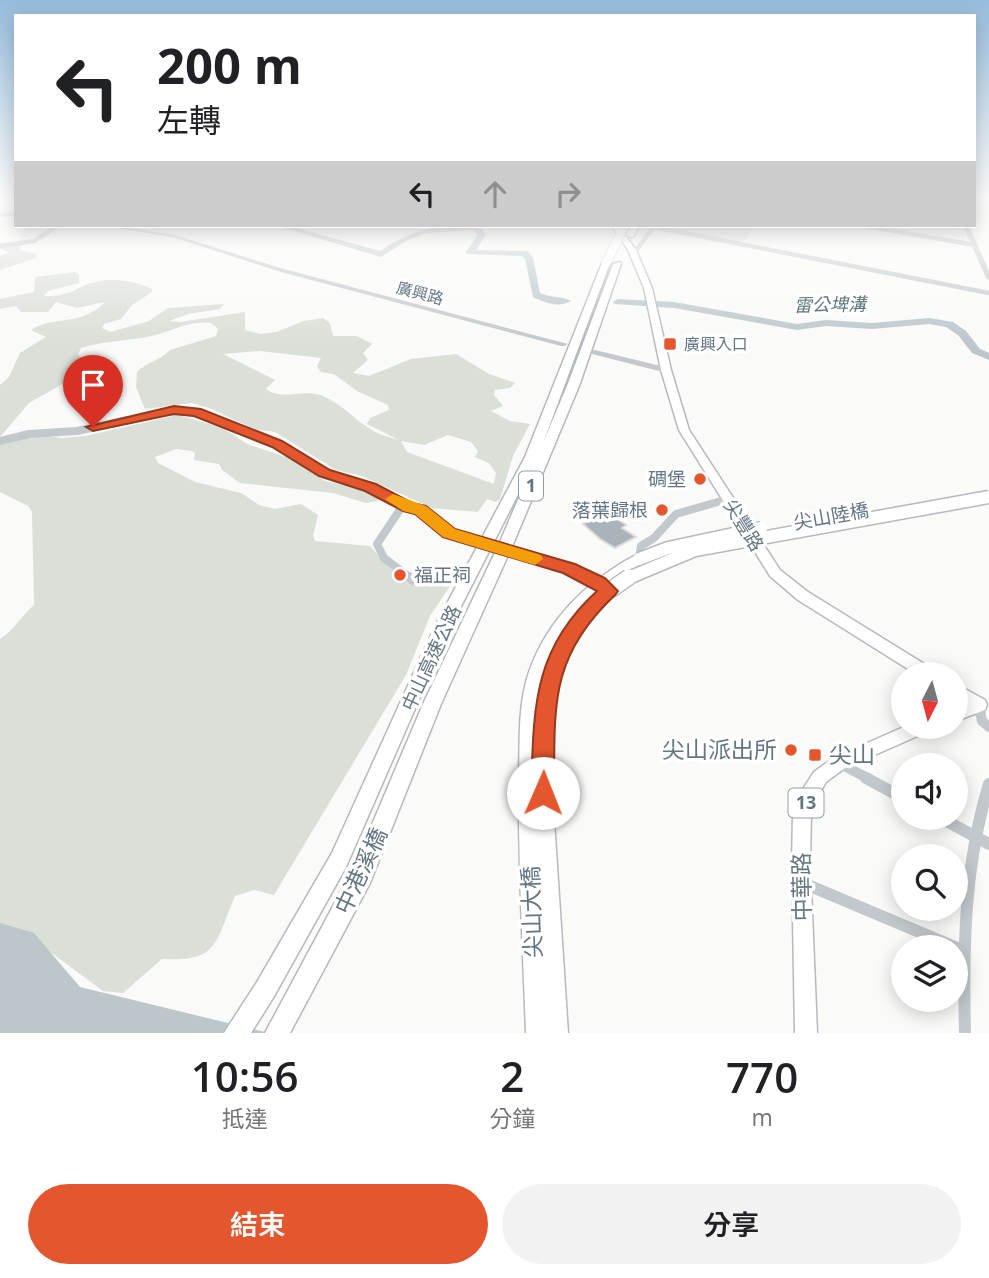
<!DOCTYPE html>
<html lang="zh-TW">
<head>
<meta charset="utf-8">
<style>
  :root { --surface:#fff; --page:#f2f2f2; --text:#202124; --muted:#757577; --accent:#e4572e }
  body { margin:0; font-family:"Open Sans","Noto Sans TC",sans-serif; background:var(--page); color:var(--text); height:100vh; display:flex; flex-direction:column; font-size:26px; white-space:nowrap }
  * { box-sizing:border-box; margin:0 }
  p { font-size:23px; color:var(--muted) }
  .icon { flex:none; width:38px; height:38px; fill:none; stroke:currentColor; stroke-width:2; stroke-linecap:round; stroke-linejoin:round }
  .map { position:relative; height:1033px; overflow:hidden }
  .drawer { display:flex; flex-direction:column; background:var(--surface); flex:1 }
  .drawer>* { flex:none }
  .hud { position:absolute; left:14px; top:14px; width:962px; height:214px; border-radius:0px; box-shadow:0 4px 18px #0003; background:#fff; color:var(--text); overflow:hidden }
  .needle { width:46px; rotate:186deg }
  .fabs { position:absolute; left:891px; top:662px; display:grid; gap:14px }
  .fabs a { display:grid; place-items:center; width:77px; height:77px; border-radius:50%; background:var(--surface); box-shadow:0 4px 18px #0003; font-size:35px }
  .pin { position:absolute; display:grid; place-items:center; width:60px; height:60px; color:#fff; margin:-72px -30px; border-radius:50% 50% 50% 0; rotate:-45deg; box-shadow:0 0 7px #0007 }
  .pin .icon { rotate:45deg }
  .me { position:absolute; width:77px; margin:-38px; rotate:1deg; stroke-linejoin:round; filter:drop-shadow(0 0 5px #0008) }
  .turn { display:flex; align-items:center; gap:24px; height:147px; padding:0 28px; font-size:32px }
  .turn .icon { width:91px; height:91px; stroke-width:2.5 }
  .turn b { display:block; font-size:49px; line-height:60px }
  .lanes { display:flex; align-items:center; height:66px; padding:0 28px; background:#0003; justify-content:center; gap:35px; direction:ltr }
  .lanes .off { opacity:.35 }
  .eta { display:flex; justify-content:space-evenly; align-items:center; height:119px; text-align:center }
  .eta b { font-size:42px; font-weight:600; line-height:49px }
  .action { display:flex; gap:14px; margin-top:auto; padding:14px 28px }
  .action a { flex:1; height:80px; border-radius:42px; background:var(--accent); color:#fff; font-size:28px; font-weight:600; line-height:80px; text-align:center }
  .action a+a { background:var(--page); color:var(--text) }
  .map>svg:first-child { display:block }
  .built { fill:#e8e9e9 }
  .green { fill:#dadfd7; fill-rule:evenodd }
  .water { fill:#bbc7cb }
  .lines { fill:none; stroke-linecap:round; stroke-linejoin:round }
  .stream { stroke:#bbc7cb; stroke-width:2 }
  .river { fill:#bbc7cb; fill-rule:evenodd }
  .building { fill:#aab3b9; stroke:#dcdcda; stroke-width:2 }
  .primary-casing { stroke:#b5babe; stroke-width:3 }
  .motorway-casing { stroke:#b4b9bd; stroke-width:3 }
  .minor-far4 { stroke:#c3c8cc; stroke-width:4.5 }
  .minor-far3 { stroke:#c3c8cc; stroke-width:6 }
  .minor-far2 { stroke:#c3c8cc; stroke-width:8 }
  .minor-far1 { stroke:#c3c8cc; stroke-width:10 }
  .minor { stroke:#c3c8cc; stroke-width:12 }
  .tertiary { fill:#c3c8cc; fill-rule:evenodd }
  .primary { fill:#fff; fill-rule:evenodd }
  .motorway { fill:#fff; fill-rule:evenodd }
  .rail { stroke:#a2aab0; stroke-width:2; stroke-dasharray:6 3.5; stroke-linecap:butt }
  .primary-bridge-far1-casing { stroke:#b5babe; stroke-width:15; stroke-linecap:butt }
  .primary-bridge-casing { stroke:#b5babe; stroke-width:18; stroke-linecap:butt }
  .motorway-bridge-casing { stroke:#b4b9bd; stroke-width:10; stroke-linecap:butt }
  .minor-bridge { stroke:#c3c8cc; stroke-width:8 }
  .primary-bridge-far1 { stroke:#fff; stroke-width:12 }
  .primary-bridge { stroke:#fff; stroke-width:15 }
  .motorway-bridge { stroke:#fff; stroke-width:9 }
  .route { fill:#e4572e; stroke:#94391e; stroke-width:2 }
  .slow { fill:#f59e0b }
  .poi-dot { fill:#e4572e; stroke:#fff; stroke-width:2.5 }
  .labels { text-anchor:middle; stroke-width:7; stroke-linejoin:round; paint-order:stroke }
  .far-street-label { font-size:16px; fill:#657683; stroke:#fff }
  .far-poi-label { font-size:16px; fill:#657683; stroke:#fff; text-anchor:start }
  .far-water-label { font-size:18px; font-style:italic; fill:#60757c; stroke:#fff }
  .shield { fill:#fff; stroke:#939fa8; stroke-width:2 }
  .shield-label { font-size:18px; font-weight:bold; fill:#657683 }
  .poi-label { font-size:19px; fill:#657683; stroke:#fff; text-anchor:end }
  .street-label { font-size:19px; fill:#657683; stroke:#fff }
  .near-poi-label { font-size:23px; fill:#657683; stroke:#fff; text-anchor:end }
  .near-street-label { font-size:23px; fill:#657683; stroke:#fff }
</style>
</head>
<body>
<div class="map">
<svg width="989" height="1033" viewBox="0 0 989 1033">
  <rect width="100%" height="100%" fill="#fafaf8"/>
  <path class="built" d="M658,226h97l-13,17z"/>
  <g class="green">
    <path d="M21,243l-1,7 17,4 -1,4 -36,12v-14l9,-3 -9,-5z"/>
    <path d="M75,272l4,2v9l-31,8 -4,5c14,1 26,-3 37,-9 23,-11 49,-8 71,2v3l-20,13 -11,14 -17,5 -2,4 8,4 39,-11 19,-13 56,-4 -4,5 -32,5 -19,7 11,1 65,-10v18l16,4 15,-2 28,-11 19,-3 7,5 3,13h24l15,8 -9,9 5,7 -15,13 16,3 42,-17 45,-5 33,20 26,9 -5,5 -15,2 -1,5 9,11 -12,5 19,10 20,3 -17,32 -13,43 -4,3 -9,-3 -9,13 -46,-4 -70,-32 -26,-6 -61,-38 -21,-3 -42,-20 -20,-6 -47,6 -9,-22 1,-15c10,-10 26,-13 33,-22l46,-14 2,-7 -7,-6c-24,-3 -41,10 -64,14 -22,4 -44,4 -66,11l-3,6 8,11 -4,8 -53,30 -29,34v-52l9,-8 11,-24 26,-16 -15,-7c22,-15 50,-3 74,-28l-28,6 -21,-6 -8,10h-27l-5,-6 -16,3v-10l34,-7 1,-15zM260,351l61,7 -4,8 4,6 13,2 23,17 31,14 1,5 -19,8 -3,6 30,15c-36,-6 -47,-33 -77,-44 -19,-6 -38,6 -54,-6l9,-9 -52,-26zM448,435l23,7 7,9 -3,6 14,6 7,10 -2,11 -87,-32 -6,-11 23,4z"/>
    <path d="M178,415l45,13 24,16 42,14 36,23 40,9 15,7 -3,4 -11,2 -33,-10 -93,-10 -18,-13 -3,-6 -25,-4 1,-7 -3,-2 -16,-2 -21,8 3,6 37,19 46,11 18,12 16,4 26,-5 17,11 -5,21 2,5 55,5c15,18 29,33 53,34l13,-12 7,-2 14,10 -27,40 -24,59 -132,220 -20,-5 -19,6c-20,47 -16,66 -73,63l-39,34 -20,-2 -65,-48 -38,-15v-289c14,-9 21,-23 34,-34l-2,-93 -4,-6 -28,-14v-47l40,-10 21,3 24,-2z"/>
  </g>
  <path class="water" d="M0,923l34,10 46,54 189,46h-269z"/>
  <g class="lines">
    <path class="stream" d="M0,203l16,-1"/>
    <g class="river">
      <path d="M277,226h12l91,25c30,-21 61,-28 98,-25l8,8 -10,16 51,1 6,7 7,35c10,5 23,3 31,8 -12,7 -26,2 -38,-4l-8,-38 -3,-3 -55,-2 -1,-2 12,-18 -5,-4 -47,3 -18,7 -27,17z"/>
      <path d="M618,299l56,3 123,22 29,-4 46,3 57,-5 24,4 13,9 14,18 9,4v7l-17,-7 -14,-18 -12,-8 -17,-3 -57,5 -46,-3 -29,4 -123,-22 -59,-4 -2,-2z"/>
    </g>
  </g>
  <path class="building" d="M602,513l6,4 4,-2 14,10 -4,3 14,9 -21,11 -15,-9 -17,-15z"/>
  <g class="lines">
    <defs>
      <g id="primary">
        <path d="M612,226h6l18,24 16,38 19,82 18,60 91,140 28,22 126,78 2,4h-20l-118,-74 -28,-24 -91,-146 -18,-60 -17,-82 -16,-38z"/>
        <path d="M639,554l5,2 2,3 -2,3 -38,25h8l2,4c-10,15 -26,26 -37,41 -27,36 -29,83 -29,127l18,274h-42c-3,-85 -8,-170 -7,-256 1,-31 -1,-64 7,-95 13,-47 45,-86 85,-112 9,-6 18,-12 28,-16z"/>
        <path d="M956,684l29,16 2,5 -2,5 -29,11v-14l9,-3 -9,-6z"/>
        <path d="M906,726h25l-2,5 -84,37 -19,14 -10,17 -5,15 -1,48 7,171h-22l-3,-171 1,-48 10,-25 11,-17 19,-14z"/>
      </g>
      <g id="motorway">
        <path d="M631,226h8l-6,11h-3l-4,-2z"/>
        <path d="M606,260l4,3 -67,180 24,-57 46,-122 7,-2 1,2 -42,122 -65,156 -73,162 -71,179 -80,150h-25l89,-166 69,-163 77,-162 32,-75 -81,159 -105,241 -73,131 -22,35h-27l33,-51 75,-129 103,-227 90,-169 77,-194z"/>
      </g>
    </defs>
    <use href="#primary" class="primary-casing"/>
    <use href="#motorway" class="motorway-casing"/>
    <g class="minor-far4">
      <path d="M0,215l16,-1"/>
      <path d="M865,226l110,19"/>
      <path d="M654,227l335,66"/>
      <path d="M0,246l34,-5 23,-15"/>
      <path d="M632,256l22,-30"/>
    </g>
    <path class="minor-far3" d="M120,422c40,-9 61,-16 100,0"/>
    <g class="minor-far2">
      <path d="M216,420l61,24 47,29 46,14 38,21 12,1 29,24 14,4"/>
      <path d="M0,441l29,-7 48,-3 51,-11"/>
      <path d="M403,505l-26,39 7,14 28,21"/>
      <path d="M525,556l44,13 21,10"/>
      <path d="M639,559l2,-13 13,-8 22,-24 52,-15"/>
    </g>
    <g class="minor-far1">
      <path d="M410,577l3,3"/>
      <path d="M586,577l18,9"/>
      <path d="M979,705l3,16 7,6"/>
      <path d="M839,763l30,16"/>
    </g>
    <g class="minor">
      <path d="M866,778l37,20"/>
      <path d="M939,817l50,27"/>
      <path d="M803,883l152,64"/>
      <path d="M965,1033c-2,-85 -1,-167 24,-249"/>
    </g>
    <g class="tertiary">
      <path d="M105,226h11l59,9 109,34 284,75 -4,2h-3l-280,-74 -109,-35z"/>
      <path d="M963,226h6l20,45v9l-3,-2z"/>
      <path d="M592,350h3l74,18 1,2 -4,2h-3l-71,-18z"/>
    </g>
    <use href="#primary" class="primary"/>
    <use href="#motorway" class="motorway"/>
    <path class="rail" d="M983,199l6,8"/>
    <defs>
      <g id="primary-bridge-far1">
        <path d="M639,559l29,-11 93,-20"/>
        <path d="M626,579l69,-29 294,-53"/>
      </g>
      <path id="primary-bridge" d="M609,591l20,-14"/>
      <path id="motorway-bridge" d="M606,263l15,-30"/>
    </defs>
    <use href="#primary-bridge-far1" class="primary-bridge-far1-casing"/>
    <use href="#primary-bridge" class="primary-bridge-casing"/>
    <use href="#motorway-bridge" class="motorway-bridge-casing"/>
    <path class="minor-bridge" d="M463,537l62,19"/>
    <use href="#primary-bridge-far1" class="primary-bridge-far1"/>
    <use href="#primary-bridge" class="primary-bridge"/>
    <use href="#motorway-bridge" class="motorway-bridge"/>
  </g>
  <linearGradient id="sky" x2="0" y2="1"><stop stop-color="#96bcdc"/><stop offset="0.58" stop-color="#fdfdfc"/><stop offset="1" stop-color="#fdfdfc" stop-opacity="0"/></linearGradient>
  <rect width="989" height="344" fill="url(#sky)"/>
  <path class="route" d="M174,406l27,3 81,32 48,29 46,14 36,19 14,3 29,23 120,35 30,14 13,13 -3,4c-67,63 -60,113 -61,198l-3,7 -8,3 -8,-3 -4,-7c3,-82 0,-142 66,-202l-34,-18 -120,-36 -28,-23 -12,-3 -38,-20 -46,-15 -47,-29 -78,-31 -20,-2 -81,17 -7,-4z"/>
  <path class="slow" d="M393,494l33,12 29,23 86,26 2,4 -8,6 -92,-28 -28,-23 -12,-3 -18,-12z"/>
  <g class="poi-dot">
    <rect x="663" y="337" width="14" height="14" rx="3.5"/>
    <circle cx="700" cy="479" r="7"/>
    <circle cx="662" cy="510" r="7"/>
    <circle cx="400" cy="575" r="7"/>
    <circle cx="791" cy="750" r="7"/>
    <rect x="808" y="748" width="14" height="14" rx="3.5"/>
  </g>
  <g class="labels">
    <g class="far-street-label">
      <text transform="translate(420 293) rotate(15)" y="6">廣興路</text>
    </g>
    <g class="far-poi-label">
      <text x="684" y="350">廣興入口</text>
    </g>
    <g class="far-water-label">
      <text transform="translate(830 305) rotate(-1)" y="6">雷公埤溝</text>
    </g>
    <g class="shield">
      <rect x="519" y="471.5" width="24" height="29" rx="5"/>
      <rect x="788.5" y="788.5" width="35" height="29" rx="5"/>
    </g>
    <g class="shield-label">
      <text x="531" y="492">1</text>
      <text x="806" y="809">13</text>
    </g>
    <g class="poi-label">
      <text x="686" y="486">碉堡</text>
      <text x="648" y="517">落葉歸根</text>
      <text x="414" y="582" text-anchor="start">福正祠</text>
    </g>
    <g class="street-label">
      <text transform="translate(831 516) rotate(-10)" y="7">尖山陸橋</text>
      <text transform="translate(744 525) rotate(58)" y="7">尖豐路</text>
      <text transform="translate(431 658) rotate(-65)" y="7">中山高速公路</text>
    </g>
    <g class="near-poi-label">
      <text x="777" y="758">尖山派出所</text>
      <text x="829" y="763" text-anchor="start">尖山</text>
    </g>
    <g class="near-street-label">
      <text transform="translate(361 871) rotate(-65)" y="8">中港溪橋</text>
      <text transform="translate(802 887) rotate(-91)" y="8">中華路</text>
      <text transform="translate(532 912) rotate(-92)" y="8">尖山大橋</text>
    </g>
  </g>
</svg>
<div class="fabs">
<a><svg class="needle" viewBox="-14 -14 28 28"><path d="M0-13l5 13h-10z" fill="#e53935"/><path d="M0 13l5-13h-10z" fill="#757577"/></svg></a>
<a><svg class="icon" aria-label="sound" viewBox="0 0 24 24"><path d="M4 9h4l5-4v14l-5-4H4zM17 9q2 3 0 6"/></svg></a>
<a><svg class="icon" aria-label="search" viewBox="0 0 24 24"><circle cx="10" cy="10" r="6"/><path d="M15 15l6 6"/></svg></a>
<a><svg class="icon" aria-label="layers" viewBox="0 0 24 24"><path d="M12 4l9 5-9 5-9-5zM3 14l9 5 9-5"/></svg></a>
</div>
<div class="pin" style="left:93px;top:427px;background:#d93025"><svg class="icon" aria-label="arrive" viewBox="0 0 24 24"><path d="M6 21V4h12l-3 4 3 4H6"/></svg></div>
<svg class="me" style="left:543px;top:793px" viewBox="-20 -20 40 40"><circle r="19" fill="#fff"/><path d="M0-13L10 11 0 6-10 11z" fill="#e4572e"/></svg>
<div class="hud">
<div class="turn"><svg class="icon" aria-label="left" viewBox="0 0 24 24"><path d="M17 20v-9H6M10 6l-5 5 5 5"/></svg><div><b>200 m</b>左轉</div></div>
<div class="lanes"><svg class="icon" aria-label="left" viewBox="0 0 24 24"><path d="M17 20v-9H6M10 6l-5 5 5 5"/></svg><svg class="icon off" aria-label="ahead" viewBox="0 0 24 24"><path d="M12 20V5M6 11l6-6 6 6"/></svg><svg class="icon off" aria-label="right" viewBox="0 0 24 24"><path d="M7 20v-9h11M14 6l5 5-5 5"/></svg></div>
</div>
</div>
<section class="drawer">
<div class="eta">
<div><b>10:56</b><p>抵達</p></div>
<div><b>2</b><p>分鐘</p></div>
<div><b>770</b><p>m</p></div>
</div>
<div class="action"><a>結束</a><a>分享</a></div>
</section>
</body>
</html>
